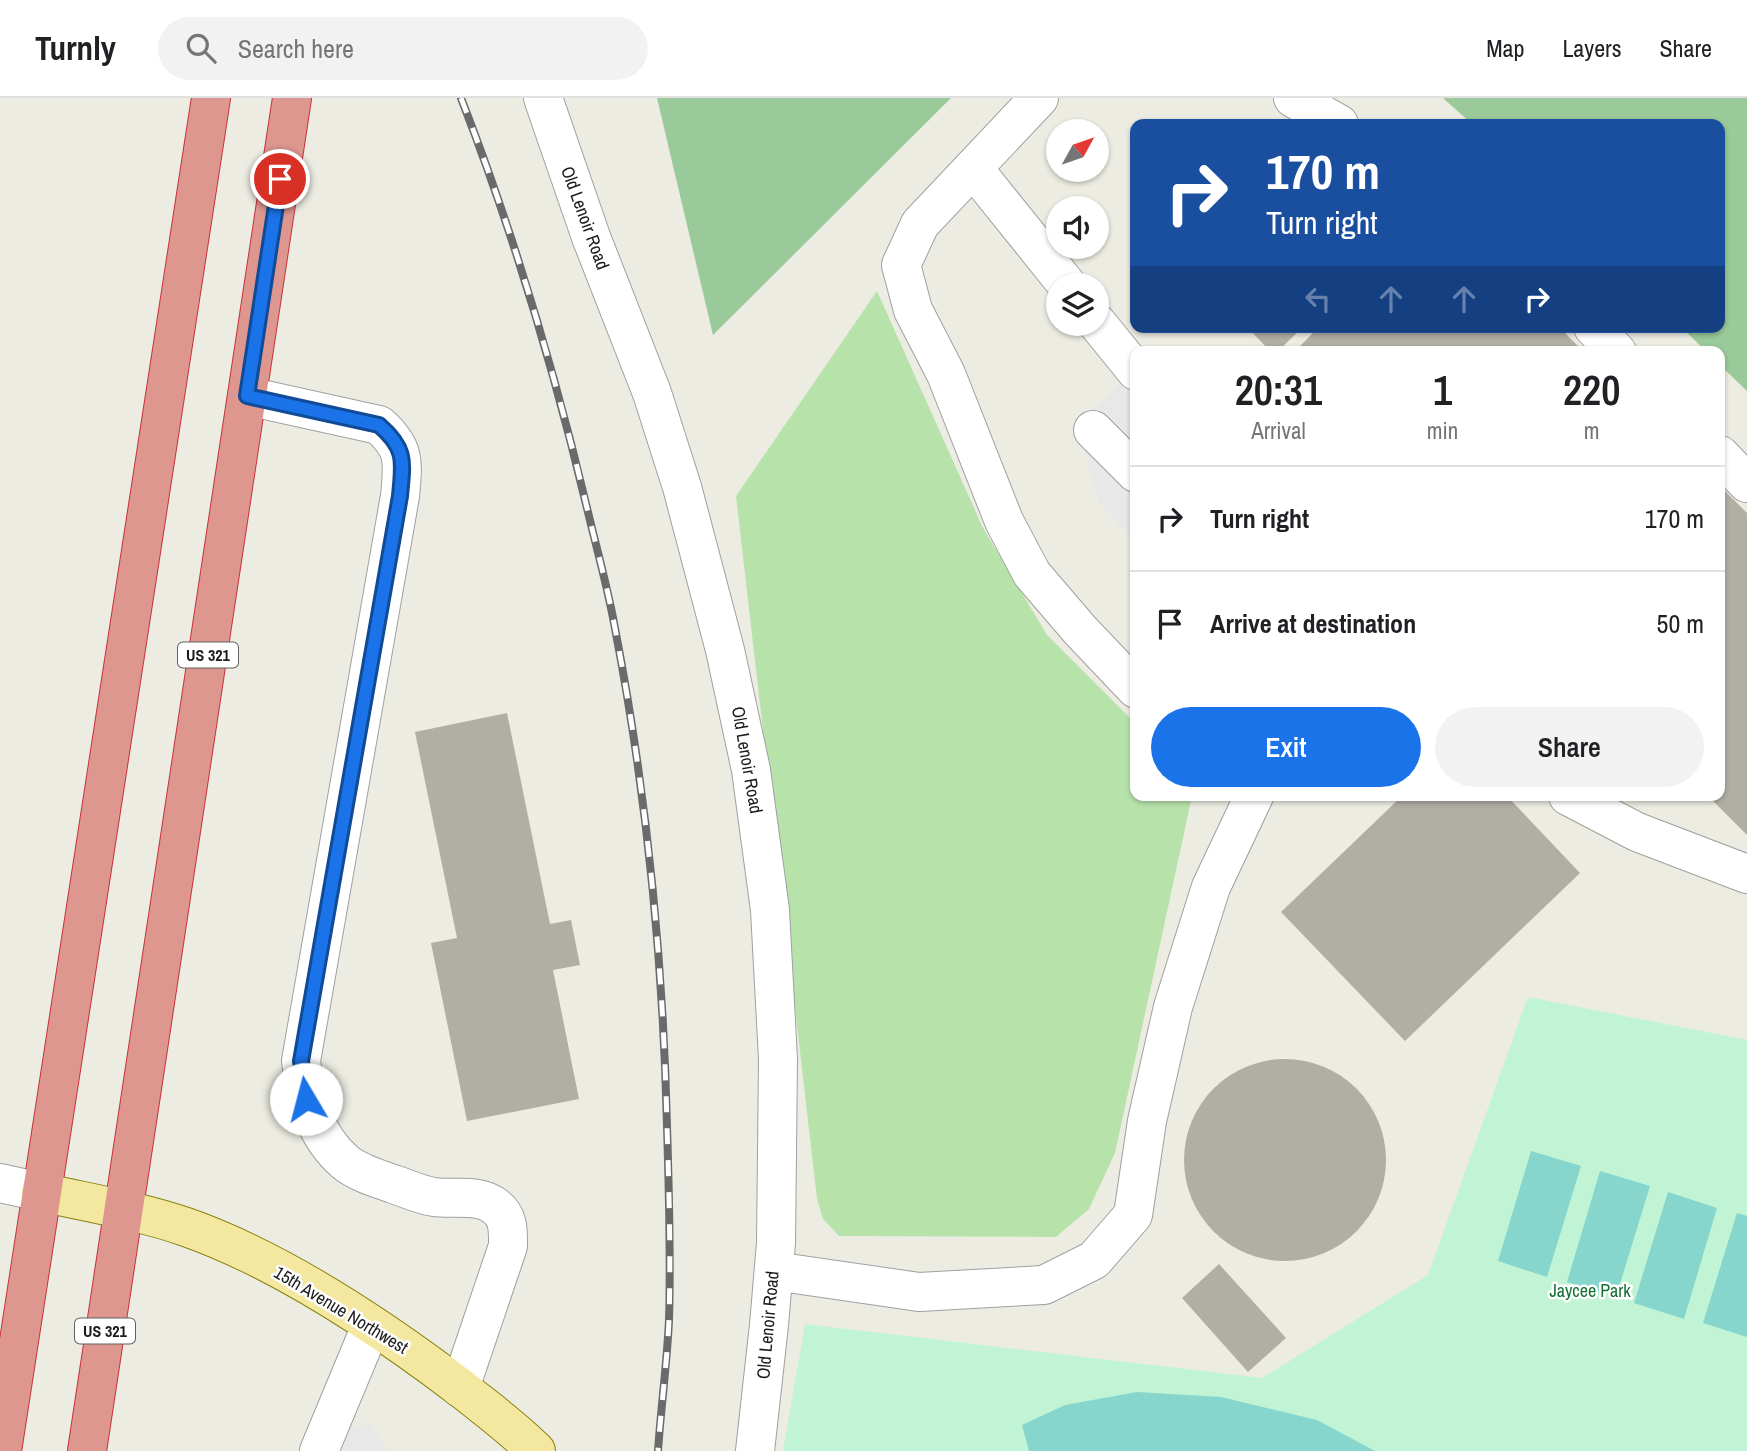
<!DOCTYPE html>
<html lang="en">
<head>
<meta charset="utf-8">
<style>
  :root { --surface:#fff; --page:#f2f2f2; --text:#202124; --muted:#757577; --line:#e0e0e0; --accent:#1a73e8 }
  body { margin:0; font-family:"Archivo Narrow",sans-serif; background:var(--page); color:var(--text); height:100vh; display:flex; flex-direction:column; font-size:26px; white-space:nowrap }
  * { box-sizing:border-box; margin:0 }
  p { font-size:23px; color:var(--muted) }
  .icon { flex:none; width:38px; height:38px; fill:none; stroke:currentColor; stroke-width:2; stroke-linecap:round; stroke-linejoin:round }
  .map { position:relative; flex:1; overflow:hidden }
  .side { position:absolute; left:1130px; top:248px; width:595px; height:455px; display:flex; flex-direction:column; background:var(--surface); border-radius:14px; box-shadow:0 2px 5px #0004 }
  .side>* { flex:none }
  .top-card { position:absolute; left:1130px; top:21px; width:595px; height:214px; border-radius:14px; box-shadow:0 2px 5px #0004; background:#1a4fa0; color:#fff; overflow:hidden }
  .needle { width:46px; rotate:50deg }
  .controls { position:absolute; left:1046px; top:21px; display:grid; gap:14px }
  .controls a { display:grid; place-items:center; width:63px; height:63px; border-radius:50%; background:var(--surface); box-shadow:0 2px 5px #0004; font-size:35px }
  .pin { position:absolute; display:grid; place-items:center; width:60px; height:60px; color:#fff; margin:-30px; border:4px solid #fff; border-radius:50%; box-shadow:0 2px 7px #0007 }
  .me { position:absolute; width:77px; margin:-38px; rotate:352deg; stroke-linejoin:round; filter:drop-shadow(0 0 5px #0008) }
  .turn { display:flex; align-items:center; gap:24px; height:147px; padding:0 21px; font-size:32px }
  .turn .icon { width:91px; height:91px; stroke-width:2.5 }
  .turn b { display:block; font-size:49px; line-height:60px }
  .lanes { display:flex; align-items:center; height:66px; padding:0 21px; background:#0003; justify-content:center; gap:35px; direction:ltr }
  .lanes .off { opacity:.35 }
  .eta { display:flex; justify-content:space-evenly; align-items:center; height:119px; text-align:center }
  .eta b { font-size:42px; font-weight:600; line-height:49px }
  .action { display:flex; gap:14px; margin-top:auto; padding:14px 21px }
  .action a { flex:1; height:80px; border-radius:42px; background:var(--accent); color:#fff; font-size:28px; font-weight:600; line-height:80px; text-align:center }
  .action a+a { background:var(--page); color:var(--text) }
  ul { padding:0; list-style:none }
  li { display:flex; align-items:center; gap:21px; height:105px; padding:0 21px; border-top:2px solid var(--line) }
  li div { flex:1 }
  li b { display:block; font-size:26px }
  li em { font-style:normal }
  header { display:flex; align-items:center; gap:42px; box-sizing:border-box; height:98px; padding:0 35px; background:var(--surface); border-bottom:2px solid var(--line) }
  header strong { font-size:33px }
  nav { display:flex; gap:38px; margin-inline-start:auto; font-size:24px }
  .search { width:490px; height:63px; background:var(--page); display:flex; align-items:center; gap:18px; box-sizing:border-box; padding:0 24px; border-radius:38px; color:var(--muted); font-size:26px }
  .map>svg:first-child { display:block }
  .grass { fill:#b7e3ab }
  .forest { fill:#9ac99a }
  .park { fill:#c1f4d4 }
  .pitch { fill:#86d6ce }
  .parking { fill:#e8e8e8 }
  .building { fill:#b1aea5 }
  .lines { fill:none; stroke-linecap:round; stroke-linejoin:round }
  .minor-casing { stroke:#a0a0a0; stroke-width:40 }
  .major-casing { stroke:#88820c; stroke-width:40 }
  .highway-casing { stroke:#c8313a; stroke-width:40 }
  .minor { stroke:#fff; stroke-width:38 }
  .major { stroke:#f4e7a0; stroke-width:38 }
  .highway { stroke:#de978f; stroke-width:38 }
  .rail-casing { stroke:#6a6a6a; stroke-width:8 }
  .rail { stroke:#fff; stroke-width:5; stroke-dasharray:16; stroke-linecap:butt }
  .route-casing { stroke:#114b97; stroke-width:18 }
  .route { stroke:#1a73e8; stroke-width:12 }
  .labels { text-anchor:middle; stroke-width:5; stroke-linejoin:round; paint-order:stroke }
  .shield { fill:#fff; stroke:#606060; stroke-width:2 }
  .shield-label { font-size:16px; font-weight:bold; fill:#1c1c1c }
  .street-label { font-size:18px; fill:#1c1c1c; stroke:#fff }
  .park-label { font-size:18px; fill:#147035; stroke:#fff }
</style>
</head>
<body>
<header>
<strong>Turnly</strong>
<div class="search"><svg class="icon" aria-label="search" viewBox="0 0 24 24"><circle cx="10" cy="10" r="6"/><path d="M15 15l6 6"/></svg>Search here</div>
<nav><a>Map</a><a>Layers</a><a>Share</a></nav>
</header>
<div class="map">
<svg width="1747" height="1353" viewBox="0 0 1747 1353">
  <rect width="100%" height="100%" fill="#ecece2"/>
  <path class="grass" d="M877,193l106,237 64,107 89,89v72h56l-77,357 -26,56 -33,28 -217,-1 -16,-17 -6,-20 -81,-703z"/>
  <g class="forest">
    <path d="M657,0h294l-238,237z"/>
    <path d="M1443,0h304v293l-27,-26v-13h-13l-26,-25h39v-203h-248z"/>
  </g>
  <path class="park" d="M1528,899l219,43v411h-964l22,-127 457,54 166,-103z"/>
  <g class="pitch">
    <path d="M1531,1053l50,15 -34,111 -49,-16z"/>
    <path d="M1600,1073l50,15 -34,111 -49,-15z"/>
    <path d="M1668,1094l49,16 -33,111 -50,-16z"/>
    <path d="M1737,1115l10,3v121l-44,-14z"/>
    <path d="M1137,1294l84,5 96,23 58,31h-346l-7,-26 43,-20z"/>
  </g>
  <g class="parking">
    <path d="M1136,272v172l-37,-39 -22,-79z"/>
    <path d="M367,1324l22,29h-90l3,-1z"/>
  </g>
  <g class="building">
    <path d="M1247,229h56l-26,25h-6z"/>
    <path d="M1319,229h240l25,25h-290z"/>
    <path d="M1720,388l27,27v322l-39,-39h12z"/>
    <path d="M507,615l43,211 21,-4 9,45 -27,5 26,129 -112,22 -36,-178 26,-5 -42,-206z"/>
    <path d="M1402,698h105l73,77 -175,168 -124,-129z"/>
    <circle cx="1285" cy="1062" r="101"/>
    <path d="M1219,1166l67,74 -38,34 -66,-74z"/>
  </g>
  <g class="lines">
    <defs>
      <g id="minor">
        <path d="M543,0l48,139 61,156 30,94 43,163 26,120 19,140 8,149 -2,184 -7,82 -14,126"/>
        <path d="M1039,0l-119,126 -19,41 12,45 33,64 58,147 28,53 48,56 56,59"/>
        <path d="M1293,0l46,26"/>
        <path d="M973,70l94,117"/>
        <path d="M1097,225l39,48"/>
        <path d="M1593,229l24,25"/>
        <path d="M247,298l132,29c27,24 24,37 21,71l-99,565c5,38 13,74 44,101 13,11 32,16 48,22 13,4 27,11 41,13 20,3 45,-4 62,10 13,10 12,24 12,39l-48,142"/>
        <path d="M1093,332l43,43"/>
        <path d="M1720,357l27,28"/>
        <path d="M1568,698l69,36 110,42"/>
        <path d="M0,1085l41,9"/>
        <path d="M774,1173l145,21 125,-7 50,-25 39,-45 14,-94 26,-114 38,-120 43,-91"/>
        <path d="M319,1353l52,-125"/>
      </g>
      <path id="major" d="M41,1094c48,11 99,19 145,35 94,33 197,102 276,162 25,20 51,39 74,62"/>
      <g id="highway">
        <path d="M2,1353l209,-1353"/>
        <path d="M87,1353l205,-1353"/>
      </g>
    </defs>
    <use href="#minor" class="minor-casing"/>
    <use href="#major" class="major-casing"/>
    <use href="#highway" class="highway-casing"/>
    <use href="#minor" class="minor"/>
    <use href="#major" class="major"/>
    <use href="#highway" class="highway"/>
    <defs>
      <path id="rail" d="M461,0c52,134 93,271 126,410 9,38 20,77 27,115 32,165 49,335 53,503 2,64 4,129 2,194 -2,43 -8,87 -11,131"/>
    </defs>
    <use href="#rail" class="rail-casing"/>
    <use href="#rail" class="rail"/>
  </g>
  <g class="lines">
    <defs>
      <path id="route" d="M280,81l-33,217 132,29c28,24 24,37 21,71l-99,565 5,38"/>
    </defs>
    <use href="#route" class="route-casing"/>
    <use href="#route" class="route"/>
  </g>
  <g class="labels">
    <g class="shield">
      <rect x="178" y="544.5" width="60" height="25" rx="5"/>
      <rect x="75" y="1220.5" width="60" height="25" rx="5"/>
    </g>
    <g class="shield-label">
      <text x="208" y="563">US 321</text>
      <text x="105" y="1239">US 321</text>
    </g>
    <g class="street-label">
      <text transform="translate(585 120) rotate(70)" y="6">Old Lenoir Road</text>
      <text transform="translate(747 662) rotate(80)" y="6">Old Lenoir Road</text>
      <text transform="translate(341 1212) rotate(31)" y="6">15th Avenue Northwest</text>
      <text transform="translate(768 1227) rotate(-85)" y="6">Old Lenoir Road</text>
    </g>
    <g class="park-label">
      <text x="1590" y="1199">Jaycee Park</text>
    </g>
  </g>
</svg>
<div class="controls">
<a><svg class="needle" viewBox="-14 -14 28 28"><path d="M0-13l5 13h-10z" fill="#e53935"/><path d="M0 13l5-13h-10z" fill="#757577"/></svg></a>
<a><svg class="icon" aria-label="sound" viewBox="0 0 24 24"><path d="M4 9h4l5-4v14l-5-4H4zM17 9q2 3 0 6"/></svg></a>
<a><svg class="icon" aria-label="layers" viewBox="0 0 24 24"><path d="M12 4l9 5-9 5-9-5zM3 14l9 5 9-5"/></svg></a>
</div>
<div class="pin" style="left:280px;top:81px;background:#d93025"><svg class="icon" aria-label="arrive" viewBox="0 0 24 24"><path d="M6 21V4h12l-3 4 3 4H6"/></svg></div>
<svg class="me" style="left:306px;top:1001px" viewBox="-20 -20 40 40"><circle r="19" fill="#fff"/><path d="M0-13L10 11 0 6-10 11z" fill="#1a73e8"/></svg>
<div class="top-card">
<div class="turn"><svg class="icon" aria-label="right" viewBox="0 0 24 24"><path d="M7 20v-9h11M14 6l5 5-5 5"/></svg><div><b>170 m</b>Turn right</div></div>
<div class="lanes"><svg class="icon off" aria-label="left" viewBox="0 0 24 24"><path d="M17 20v-9H6M10 6l-5 5 5 5"/></svg><svg class="icon off" aria-label="ahead" viewBox="0 0 24 24"><path d="M12 20V5M6 11l6-6 6 6"/></svg><svg class="icon off" aria-label="ahead" viewBox="0 0 24 24"><path d="M12 20V5M6 11l6-6 6 6"/></svg><svg class="icon" aria-label="right" viewBox="0 0 24 24"><path d="M7 20v-9h11M14 6l5 5-5 5"/></svg></div>
</div>
<section class="side">
<div class="eta">
<div><b>20:31</b><p>Arrival</p></div>
<div><b>1</b><p>min</p></div>
<div><b>220</b><p>m</p></div>
</div>
<ul>
<li><svg class="icon" aria-label="right" viewBox="0 0 24 24"><path d="M7 20v-9h11M14 6l5 5-5 5"/></svg><div><b>Turn right</b></div><em>170 m</em></li>
<li><svg class="icon" aria-label="arrive" viewBox="0 0 24 24"><path d="M6 21V4h12l-3 4 3 4H6"/></svg><div><b>Arrive at destination</b></div><em>50 m</em></li>
</ul>
<div class="action"><a>Exit</a><a>Share</a></div>
</section>
</div>
</body>
</html>
